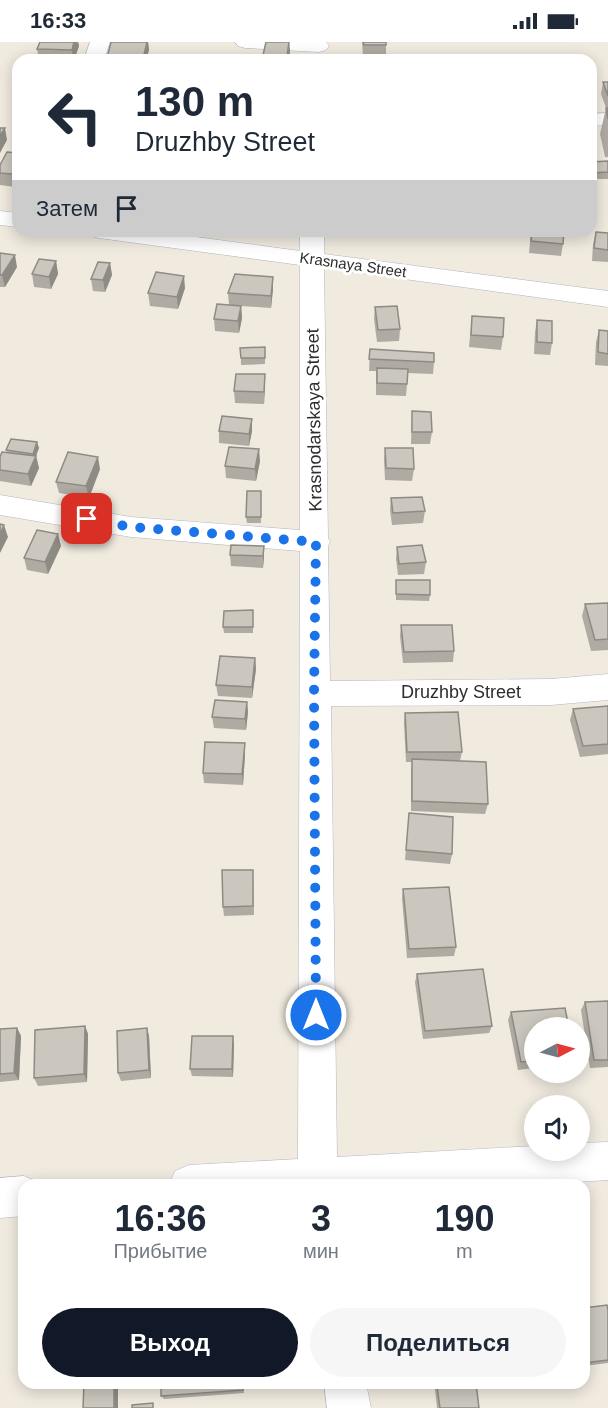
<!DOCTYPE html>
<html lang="ru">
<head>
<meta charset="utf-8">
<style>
  :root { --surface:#fff; --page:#f6f6f7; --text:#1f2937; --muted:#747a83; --accent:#111827 }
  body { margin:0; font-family:Arial,sans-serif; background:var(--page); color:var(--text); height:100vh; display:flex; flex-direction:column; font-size:22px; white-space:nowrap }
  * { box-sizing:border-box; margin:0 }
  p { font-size:20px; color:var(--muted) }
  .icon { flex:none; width:33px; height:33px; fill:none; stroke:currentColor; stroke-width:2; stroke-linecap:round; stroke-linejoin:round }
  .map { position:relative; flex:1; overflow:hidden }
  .details { position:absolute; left:18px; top:1137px; width:572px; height:210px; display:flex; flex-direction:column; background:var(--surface); border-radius:18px; box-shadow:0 3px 15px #0003 }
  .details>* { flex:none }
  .guide { position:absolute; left:12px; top:12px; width:585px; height:183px; border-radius:18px; box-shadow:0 3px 15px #0003; background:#fff; color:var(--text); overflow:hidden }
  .needle { width:39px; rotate:84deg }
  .fabs { position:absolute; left:524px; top:975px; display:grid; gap:12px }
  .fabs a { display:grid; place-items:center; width:66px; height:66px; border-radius:50%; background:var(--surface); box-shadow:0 3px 15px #0003; font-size:30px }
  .pin { position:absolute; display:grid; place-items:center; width:51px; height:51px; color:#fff; margin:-26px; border-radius:12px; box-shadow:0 3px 9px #0006 }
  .me { position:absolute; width:66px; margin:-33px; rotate:0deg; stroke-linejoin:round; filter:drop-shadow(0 0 4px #0008) }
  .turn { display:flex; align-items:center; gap:21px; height:126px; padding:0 24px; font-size:27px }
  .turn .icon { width:78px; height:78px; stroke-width:2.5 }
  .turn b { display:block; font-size:42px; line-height:51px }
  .then { display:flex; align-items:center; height:57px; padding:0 24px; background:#0003; gap:12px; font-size:22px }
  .eta { display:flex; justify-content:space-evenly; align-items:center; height:102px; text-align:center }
  .eta b { font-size:36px; font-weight:700; line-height:42px }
  .primary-button { display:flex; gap:12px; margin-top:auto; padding:12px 24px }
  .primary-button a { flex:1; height:69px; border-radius:36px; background:var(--accent); color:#fff; font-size:24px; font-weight:700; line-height:69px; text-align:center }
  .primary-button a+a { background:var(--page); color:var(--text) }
  .status { display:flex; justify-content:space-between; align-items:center; height:42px; padding:0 30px; background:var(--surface); direction:ltr }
  .status svg { height:16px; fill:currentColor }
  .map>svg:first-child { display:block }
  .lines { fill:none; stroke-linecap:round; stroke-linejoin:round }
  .minor-casing { stroke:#b3b5c2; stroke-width:1 }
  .minor { fill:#fff; fill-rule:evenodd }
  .wall { fill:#afaba3 }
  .shaded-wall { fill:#8e8b85 }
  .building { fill:#cbc7be; stroke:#8e8b85; stroke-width:1.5 }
  .route { stroke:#1a73e8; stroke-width:10; stroke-dasharray:0 18 }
  .labels { text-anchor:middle; stroke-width:6; stroke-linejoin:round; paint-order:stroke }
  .far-street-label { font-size:15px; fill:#2d2d2d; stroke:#fff }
  .street-label { font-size:18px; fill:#2d2d2d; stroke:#fff }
</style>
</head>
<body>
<div class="status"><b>16:33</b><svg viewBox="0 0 49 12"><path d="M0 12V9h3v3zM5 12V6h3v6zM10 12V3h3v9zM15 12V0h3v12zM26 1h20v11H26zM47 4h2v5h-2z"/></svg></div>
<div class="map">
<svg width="608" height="1366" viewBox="0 0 608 1366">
  <rect width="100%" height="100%" fill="#f0eadf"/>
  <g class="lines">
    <defs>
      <g id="minor">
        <path d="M90,0h20l-6,18h-20z"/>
        <path d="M235,0h91l3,4 -3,4 -7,2 -74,-4 -7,-2z"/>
        <path d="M608,71v12l-17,1v-12z"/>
        <path d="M0,169l18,2v14l-18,-2z"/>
        <path d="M87,189h65l148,20v-20h24v23l284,37v16l-284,-39 4,270 2,4 -2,4 2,135 221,-2 57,-5v26l-57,5 -220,1 6,451 197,-11v4h45v-7l29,-1v38l-79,5h-360l6,-14 14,-6 109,-6 2,-608 -169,-14 -131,-22v-20l131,22 169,13v-265l-201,-27 -8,-2z"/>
        <path d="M24,1134l14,6 1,3h-15v31l-24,2v-40z"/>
        <path d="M324,1341h42l5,25h-44z"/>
      </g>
    </defs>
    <use href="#minor" class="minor-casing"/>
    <use href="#minor" class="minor"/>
  </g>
  <g class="wall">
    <path d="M40,0h38l1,4 -5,14h-35l-2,-11z"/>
    <path d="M111,0h37l1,8 -3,10h-38l-1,-2z"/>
    <path d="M362,0h24v15h-23z"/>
    <path d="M290,8l-1,10h-25l-1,-5z"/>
    <path d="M603,40h5v75h-3l-5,-23 6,-26 -5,-14z"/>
    <path d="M18,111v27l-3,7 -15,-2v-20z"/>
    <path d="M608,119v18h-17v-17z"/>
    <path d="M531,189h33l-1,13 -2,12 -32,-3z"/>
    <path d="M596,190l12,1v29l-16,-1 1,-17z"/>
    <path d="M0,211l17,14 -12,20h-5z"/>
    <path d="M56,219l2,13 -7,15 -17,-2 -2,-13z"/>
    <path d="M110,221l2,12 -7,17 -12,-1 -2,-12z"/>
    <path d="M185,246l-7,21 -28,-3 -2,-13z"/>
    <path d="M273,247l-2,19 -30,-2 1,12 -3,15 -24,-2 -1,-12 15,-14 -1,-12z"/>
    <path d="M375,265l25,22 -1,12 -22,1 -3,-23z"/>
    <path d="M472,274l31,21 -2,13 -32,-3z"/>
    <path d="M537,278l15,23 -2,12 -16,-1 1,-22z"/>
    <path d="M599,288l9,1v35l-13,-1 1,-23z"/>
    <path d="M265,305v17l-24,1v-7z"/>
    <path d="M370,307l64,13 -1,12 -25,-1 -2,23 -30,-1v-24h-7z"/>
    <path d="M265,332l-1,30 -29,-1 -1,-12z"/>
    <path d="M412,369l20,21 -2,12h-19z"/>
    <path d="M252,377v12l-3,15 -30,-3v-12z"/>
    <path d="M37,400l2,6 -3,8 3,12 -8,18 -31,-5v-24l7,-5 -1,-2z"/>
    <path d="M385,406l29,21 -2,12 -27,-1 -1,-20z"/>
    <path d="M260,419l-4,20 -30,-3 -1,-12z"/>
    <path d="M100,427l-11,29 -30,-5 -3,-11z"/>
    <path d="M261,449v32h-14l-1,-6z"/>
    <path d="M391,456l34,13 -2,12 -31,2 -2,-15z"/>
    <path d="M61,504l-13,28 -21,-4 -3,-12z"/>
    <path d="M264,504l-1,22 -32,-2 -1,-11z"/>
    <path d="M397,505l29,15 -2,12 -26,1 -2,-16z"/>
    <path d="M396,538l34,15 -1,6 -33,-1z"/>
    <path d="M608,561v47l-17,1 -9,-35 3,-12z"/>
    <path d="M253,568v23h-29l-1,-6z"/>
    <path d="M401,583l53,26 -1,11 -50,1 -3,-27z"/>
    <path d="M255,616l1,11 -4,29 -34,-2 -2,-11z"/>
    <path d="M247,660l1,10 -2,18 -32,-2 -2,-11z"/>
    <path d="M608,664v48l-28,3 -10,-37 3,-11z"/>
    <path d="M405,671l57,39 -2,9 28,43 -3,10 -74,-3v-41l1,-8h-6l-2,-39z"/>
    <path d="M245,701v11l-2,31 -39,-2 -1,-10z"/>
    <path d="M409,771l43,41 -2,10 -45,-4z"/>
    <path d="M253,828l1,45 -30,1 -1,-9z"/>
    <path d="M403,847l53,58 -2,9 -47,2 -5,-60z"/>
    <path d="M417,932l75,52 -3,7 -66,6 -8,-57z"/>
    <path d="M608,959v66l-18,1 -9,-58 4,-8z"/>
    <path d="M511,970l23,16v40l-16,2 -10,-50z"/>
    <path d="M85,984l3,8 -1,48 -49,4 -4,-8z"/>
    <path d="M17,986l4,8 -2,44 -19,2v-53z"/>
    <path d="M147,986l2,8 2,42 -30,3 -3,-8z"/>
    <path d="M234,1002l-1,33 -41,-1 -2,-7z"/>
    <path d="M584,1266l24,2v53l-24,3z"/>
    <path d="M243,1341l1,10 -80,6 -3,-3z"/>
    <path d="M437,1344l42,22h-42l-2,-19z"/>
  </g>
  <g class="shaded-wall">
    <path d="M74,0h4l1,4 -5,14h-1l-1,-10z"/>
    <path d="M147,0h1l1,8 -3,10h-3z"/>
    <path d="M289,0l1,8 -1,10h-2z"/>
    <path d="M5,86l2,12 -7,13v-17z"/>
    <path d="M18,120v18l-3,7 -3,-13z"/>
    <path d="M15,213l2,12 -12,20 -3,-12z"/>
    <path d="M56,219l2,13 -7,15 -2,-12z"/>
    <path d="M110,221l2,12 -7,17 -2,-12z"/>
    <path d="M184,234l1,12 -7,21 -1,-12z"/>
    <path d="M273,235v12l-2,19v-12z"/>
    <path d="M241,264l1,12 -3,15 -1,-12z"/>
    <path d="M265,332v12l-1,18v-12z"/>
    <path d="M252,377v12l-3,15v-12z"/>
    <path d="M37,400l2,6 -4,10 1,-2 3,12 -8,18 -3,-12 6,-14 -1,-6z"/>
    <path d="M259,407l1,12 -4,20 -1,-12z"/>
    <path d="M98,415l2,12 -11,29 -3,-12z"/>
    <path d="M4,483l4,12 -8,16v-19z"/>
    <path d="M58,492l3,12 -13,28 -3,-12z"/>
    <path d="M264,504v12l-1,10v-12z"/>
    <path d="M255,616l1,11 -4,29v-11z"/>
    <path d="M247,660l1,10 -2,18 -1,-11z"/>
    <path d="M245,701v11l-2,31 -1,-11z"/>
    <path d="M85,984l3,8 -1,48 -3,-8z"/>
    <path d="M17,986l4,8 -2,44 -5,-7z"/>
    <path d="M147,986l2,8 2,42 -2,-8z"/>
    <path d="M233,994l1,8 -1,33 -1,-8z"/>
    <rect x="114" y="1341" width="4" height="25"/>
  </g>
  <g class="building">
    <path d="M40,0h34l-2,8 -35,-1z"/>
    <path d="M111,0h36l-4,17 -36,-1z"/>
    <path d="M266,0h23l-2,14 -24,-1z"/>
    <path d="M363,0h23v3h-22z"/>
    <rect x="378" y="16" width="19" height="2"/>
    <path d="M603,40h5v14z"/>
    <path d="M606,66h2v11z"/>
    <path d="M0,86h5l-5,8z"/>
    <path d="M7,110l11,1v9l-6,12 -12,-1v-8z"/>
    <path d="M608,119v11l-17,1v-11z"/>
    <path d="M532,189h32l-1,13 -32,-3z"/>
    <path d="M596,190l12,1v17l-14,-2z"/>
    <path d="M0,211l15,2 -13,20h-2z"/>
    <path d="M39,217l17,2 -7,16 -17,-3z"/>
    <path d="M98,220l12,1 -7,17 -12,-1z"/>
    <path d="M156,230l28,4 -7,21 -29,-4z"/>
    <path d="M235,232l38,3 -2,19 -43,-3z"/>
    <path d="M217,262l24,2 -3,15 -24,-2z"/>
    <path d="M397,264l3,23 -22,1 -3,-23z"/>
    <path d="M472,274l32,2 -1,19 -32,-2z"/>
    <path d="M537,278l15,1v22l-15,-1z"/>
    <path d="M599,288l9,1v23l-10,-2z"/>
    <path d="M265,305v11h-24l-1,-10z"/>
    <path d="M370,307l64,4v9l-65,-3z"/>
    <path d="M377,326l31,1 -1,15 -30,-1z"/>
    <path d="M236,332h29l-1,18 -30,-1z"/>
    <path d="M412,369l19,1 1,20h-20z"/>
    <path d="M222,374l30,3 -3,15 -30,-3z"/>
    <path d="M11,397l26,3 -4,12 -27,-4z"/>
    <path d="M229,405l30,2 -4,20 -30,-3z"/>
    <path d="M385,406h28l1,21 -28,-1z"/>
    <path d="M2,410l34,4 -8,18 -28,-4v-13z"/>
    <path d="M68,410l30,5 -12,29 -30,-4z"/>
    <path d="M247,449h14v26h-15z"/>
    <path d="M422,455l3,14 -32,2 -2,-15z"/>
    <path d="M0,482l4,1 -4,9z"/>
    <path d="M37,488l21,4 -13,28 -21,-4z"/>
    <path d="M231,503l33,1 -1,10 -33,-1z"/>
    <path d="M422,503l4,17 -27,2 -2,-17z"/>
    <path d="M396,538h34v15l-34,-1z"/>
    <path d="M608,561v36l-13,1 -10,-36z"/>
    <path d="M253,568v17h-30l1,-16z"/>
    <path d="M401,583h51l2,26 -50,1z"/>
    <path d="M220,614l35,2 -3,29 -36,-2z"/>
    <path d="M215,658l32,2 -2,17 -33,-2z"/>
    <path d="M608,664v38l-25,2 -10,-37z"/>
    <path d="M458,670l4,40h-55l-2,-39z"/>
    <path d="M205,700l40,1 -3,31 -39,-1z"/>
    <path d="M412,717l74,3 2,42 -76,-3z"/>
    <path d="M409,771l44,4 -1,37 -46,-4z"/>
    <path d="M222,828h31v36l-30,1z"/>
    <path d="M449,845l7,60 -47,2 -6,-60z"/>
    <path d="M483,927l9,57 -67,5 -8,-57z"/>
    <path d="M608,959v59h-14l-9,-58z"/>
    <path d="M565,966l4,20h-35v33l-13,1 -10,-50z"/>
    <path d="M85,984l-1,48 -50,4 1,-48z"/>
    <path d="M17,986l-3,45 -14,1v-45z"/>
    <path d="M147,986l2,42 -31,3 -1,-42z"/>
    <path d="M192,994h41l-1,33h-42z"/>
    <path d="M607,1263l1,5v50l-24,3v-55z"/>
    <path d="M84,1341h30v25h-31z"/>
    <path d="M161,1341h82v7l-82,6z"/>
    <path d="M476,1341l3,25h-39l-3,-22z"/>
    <path d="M153,1361v5h-21v-3z"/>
  </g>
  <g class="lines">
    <path class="route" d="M87,477l44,8 185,15 -2,151 2,322"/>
  </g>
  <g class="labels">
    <g class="far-street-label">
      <text transform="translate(353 223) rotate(8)" y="5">Krasnaya Street</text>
    </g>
    <g class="street-label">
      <text transform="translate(314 378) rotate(-91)" y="6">Krasnodarskaya Street</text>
      <text x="461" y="656">Druzhby Street</text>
    </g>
  </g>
</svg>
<div class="fabs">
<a><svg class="needle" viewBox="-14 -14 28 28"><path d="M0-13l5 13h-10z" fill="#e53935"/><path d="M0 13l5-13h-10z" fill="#747a83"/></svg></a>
<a><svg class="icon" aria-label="sound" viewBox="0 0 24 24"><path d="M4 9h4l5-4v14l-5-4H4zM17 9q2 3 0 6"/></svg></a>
</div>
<div class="pin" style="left:87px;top:477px;background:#d93025"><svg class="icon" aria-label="arrive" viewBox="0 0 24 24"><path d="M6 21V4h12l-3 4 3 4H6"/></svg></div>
<svg class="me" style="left:316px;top:973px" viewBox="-20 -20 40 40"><circle r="17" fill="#1a73e8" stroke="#fff" stroke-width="3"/><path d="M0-11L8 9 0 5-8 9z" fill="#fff"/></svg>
<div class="guide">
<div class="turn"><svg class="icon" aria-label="left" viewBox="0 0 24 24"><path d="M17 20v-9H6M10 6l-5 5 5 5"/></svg><div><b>130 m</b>Druzhby Street</div></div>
<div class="then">Затем<svg class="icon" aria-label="arrive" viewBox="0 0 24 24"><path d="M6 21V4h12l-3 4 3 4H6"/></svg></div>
</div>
<section class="details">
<div class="eta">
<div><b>16:36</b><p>Прибытие</p></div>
<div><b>3</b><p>мин</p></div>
<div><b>190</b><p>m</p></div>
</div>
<div class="primary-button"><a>Выход</a><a>Поделиться</a></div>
</section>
</div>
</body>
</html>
